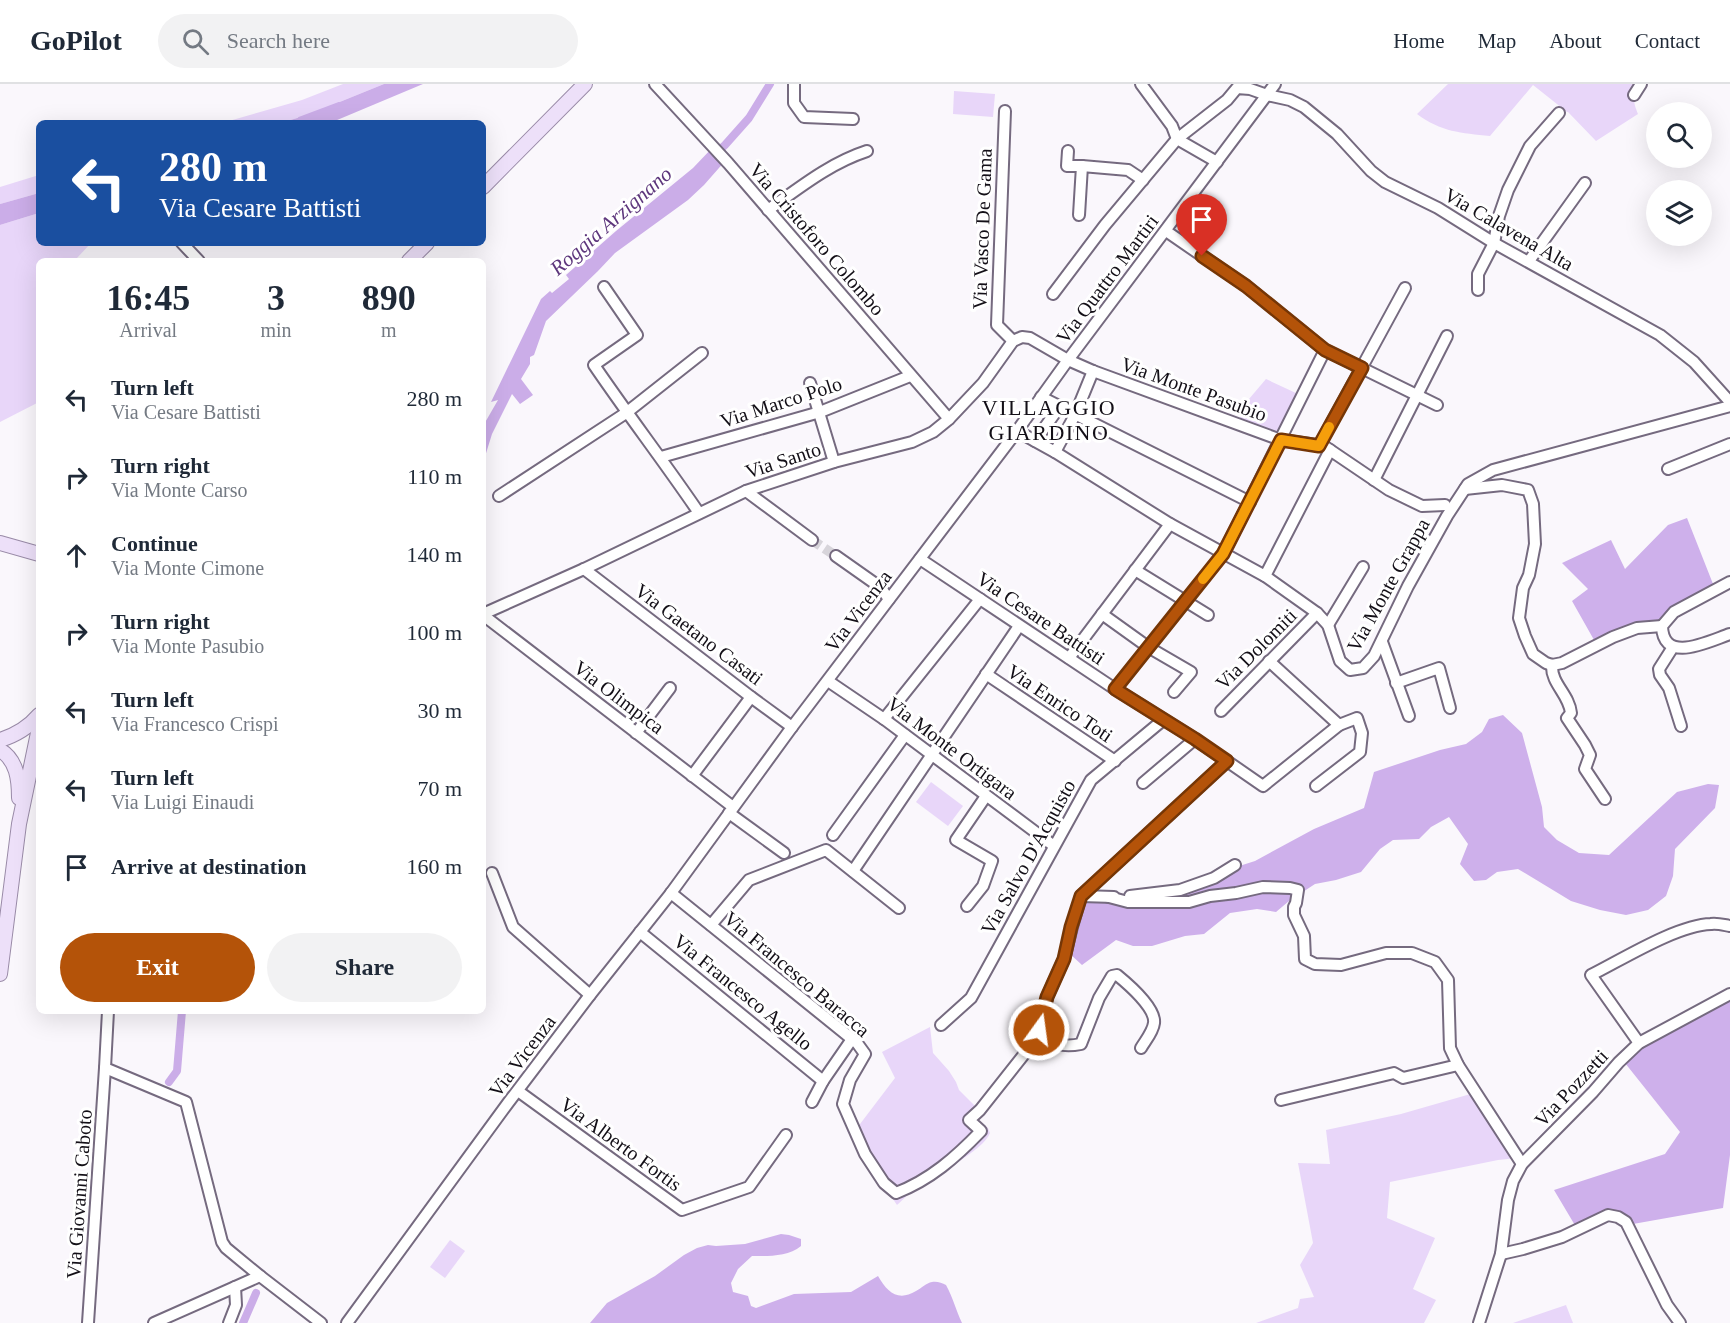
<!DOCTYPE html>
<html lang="en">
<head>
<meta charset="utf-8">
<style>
  :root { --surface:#fff; --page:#f2f2f3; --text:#1f2937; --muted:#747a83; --line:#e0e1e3; --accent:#b45309 }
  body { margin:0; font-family:"Times New Roman",serif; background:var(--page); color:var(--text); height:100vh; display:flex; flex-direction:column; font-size:22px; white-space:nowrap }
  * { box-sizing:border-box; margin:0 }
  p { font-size:20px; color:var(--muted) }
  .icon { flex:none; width:33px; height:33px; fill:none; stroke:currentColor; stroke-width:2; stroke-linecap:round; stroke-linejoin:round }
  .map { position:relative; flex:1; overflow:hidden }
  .details { position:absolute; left:36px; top:174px; width:450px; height:756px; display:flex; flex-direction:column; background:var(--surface); border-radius:9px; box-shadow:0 6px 24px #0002 }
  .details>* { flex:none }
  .hud { position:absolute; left:36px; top:36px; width:450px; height:126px; border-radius:9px; box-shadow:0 6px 24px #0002; background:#1a4fa0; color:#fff; overflow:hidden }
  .controls { position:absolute; left:1646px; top:18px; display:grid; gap:12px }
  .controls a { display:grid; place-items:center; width:66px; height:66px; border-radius:50%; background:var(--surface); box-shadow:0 6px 24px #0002; font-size:30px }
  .pin { position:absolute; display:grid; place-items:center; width:51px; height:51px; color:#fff; margin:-62px -26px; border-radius:50% 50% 50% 0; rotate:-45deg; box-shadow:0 0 6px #0007 }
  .pin .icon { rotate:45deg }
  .me { position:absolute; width:66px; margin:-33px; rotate:14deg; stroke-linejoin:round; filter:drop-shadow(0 0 4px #0008) }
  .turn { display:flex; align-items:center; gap:21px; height:126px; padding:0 24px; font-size:27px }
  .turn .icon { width:78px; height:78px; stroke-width:2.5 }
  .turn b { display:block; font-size:42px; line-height:51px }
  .eta { display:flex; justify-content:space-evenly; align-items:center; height:102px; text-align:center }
  .eta b { font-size:36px; font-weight:700; line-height:42px }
  .cta { display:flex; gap:12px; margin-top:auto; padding:12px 24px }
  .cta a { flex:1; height:69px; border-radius:36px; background:var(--accent); color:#fff; font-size:24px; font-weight:700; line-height:69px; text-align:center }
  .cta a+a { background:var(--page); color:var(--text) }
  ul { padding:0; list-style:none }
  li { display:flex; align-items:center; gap:18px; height:78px; padding:0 24px }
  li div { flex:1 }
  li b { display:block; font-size:22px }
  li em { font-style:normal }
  header { display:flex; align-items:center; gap:36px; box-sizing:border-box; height:84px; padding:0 30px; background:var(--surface); border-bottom:2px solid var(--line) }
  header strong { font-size:28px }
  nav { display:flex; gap:33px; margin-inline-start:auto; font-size:21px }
  .search { width:420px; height:54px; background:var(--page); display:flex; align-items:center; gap:15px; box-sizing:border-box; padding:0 21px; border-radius:33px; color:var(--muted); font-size:22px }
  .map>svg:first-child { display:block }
  .green { fill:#e8d6f9 }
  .forest { fill:#ceb0eb }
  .water { fill:#cbade8 }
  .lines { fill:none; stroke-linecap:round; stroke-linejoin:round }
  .stream { stroke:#cbade8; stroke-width:2 }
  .canal { stroke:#cbade8; stroke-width:8 }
  .minor-tunnel { stroke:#d7d4da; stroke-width:10; stroke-dasharray:10 5; stroke-linecap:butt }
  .minor-casing { stroke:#756a7f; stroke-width:14 }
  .major-casing { stroke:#998aa7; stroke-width:16 }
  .minor { stroke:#fff; stroke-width:10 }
  .major { stroke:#ede0f9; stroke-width:14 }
  .route-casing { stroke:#753606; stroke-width:15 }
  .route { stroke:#b45309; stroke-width:10 }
  .slow { stroke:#f59e0b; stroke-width:10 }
  .labels { text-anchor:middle; stroke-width:6; stroke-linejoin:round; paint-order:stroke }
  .street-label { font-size:20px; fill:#130f17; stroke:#fff }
  .water-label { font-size:21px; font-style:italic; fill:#5e377d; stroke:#fff }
  .quarter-label { font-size:22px; letter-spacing:1.5px; fill:#130f17; stroke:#fff }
</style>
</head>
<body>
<header>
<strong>GoPilot</strong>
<div class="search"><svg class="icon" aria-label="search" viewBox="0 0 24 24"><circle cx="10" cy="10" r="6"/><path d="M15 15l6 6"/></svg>Search here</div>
<nav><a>Home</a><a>Map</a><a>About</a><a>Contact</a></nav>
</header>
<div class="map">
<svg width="1730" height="1239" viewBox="0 0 1730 1239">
  <rect width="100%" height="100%" fill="#faf7fc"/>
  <g class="green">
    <path d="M343,0h41l-74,30 -29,9h-59l80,-23z"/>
    <path d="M1448,0h193c-8,13 -9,15 -3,30l-42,27 -28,-29h-1l-34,-27 -43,51c-29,-3 -49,-4 -73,-22z"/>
    <path d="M954,7l41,3 -2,23 -40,-3z"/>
    <path d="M39,91v18l-39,11v-17z"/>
    <path d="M39,129v30h52l-15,16v2h-37v141l-39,20v-197z"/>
    <path d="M1266,295l32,15 -20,41 -39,-15 10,-21z"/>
    <path d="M931,698l32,24 -15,20 -32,-24z"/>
    <path d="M930,943l3,26 16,18 7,11 3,8 18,18v11l11,9 2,5c-7,18 -55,42 -72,53 -8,6 -14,13 -21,19l-50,-74 10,-3 38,-50 -13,-26z"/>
    <path d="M1474,1009l43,65 -19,2 -108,22 -3,36 48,20 -22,51 23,11 -12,23h-168l42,-15 2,-9 14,-2 -14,-32 13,-22 -15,-80 32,1 -4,-34 75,-16z"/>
    <path d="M450,1156l15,11 -20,27 -15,-11z"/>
    <path d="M1566,1221l7,18h-60z"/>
  </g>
  <g class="forest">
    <path d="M1687,434l28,71 -54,37 -24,2 -39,19 -26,-46 16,-12 -26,-26 49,-23 14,29 43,-44z"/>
    <path d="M1503,631l19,18 20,74 2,20 13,13 22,13 30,2 68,-63 31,-8 11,1 -4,23 -40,41 -2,27 -7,20 -18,14 -22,5 -26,-5 -29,-9 -53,-32 -21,3 -11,8 -12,1 -14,-17 8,-20 -19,-27 -18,10 -12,12 -26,1 -13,9 -19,23 -25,8 -21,4 -26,17 -13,11 -19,-3 -27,4 -26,21 -19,2 -33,10h-19l-17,-6 -34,25 -12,-11 14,-50 4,-6 65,-5 49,-12 31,-13 22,-7 59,-32 50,-21 10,-36 66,-22 26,-6 16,-12 7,-13z"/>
    <path d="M1730,915v156l-7,53 -90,16 -20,-9 -37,12 -22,-37 111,-36 15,-22 -55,-69 18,-18z"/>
    <path d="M781,1150l8,1 12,4v7c-13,11 -33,10 -49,10l-14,13 -7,14 2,9 15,4 3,10 5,2 38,-14 57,-2 27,-16c9,16 20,26 38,15 6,-3 10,-8 16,-9 5,-1 10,1 14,3 7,13 10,25 16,38h-372l17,-20 48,-27 29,-21 13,-7 11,-3 8,1 29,-2z"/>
  </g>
  <g class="water">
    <path d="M384,0h39l-93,39h-49l29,-9z"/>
    <path d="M714,62l12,14 -22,25 -16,15 -73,53 -17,18 -52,50 -12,34 -4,2v7l-9,15 12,16 -13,9 -8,-10 -20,40 -9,29v-37l15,-26 -7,2 50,-103 9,-8 2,2 17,-14 -3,-4 50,-44 77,-63z"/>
    <path d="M39,109v20l-39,12v-21z"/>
  </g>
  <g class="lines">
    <path class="stream" d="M299,34l40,-15"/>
    <g class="canal">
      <path d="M713,72l12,-11 24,-27 21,-34"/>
      <path d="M169,998l8,-11 5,-60"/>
      <path d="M243,1239l13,-30"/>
    </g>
    <path class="minor-tunnel" d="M812,456l24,16"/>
    <defs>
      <g id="minor">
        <path d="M655,0l73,79 221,256"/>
        <path d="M794,0v19l10,14 49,2"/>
        <path d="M1141,0l31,42 5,13 50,-39 10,-12 13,1 17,6 23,5 14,7 33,27 34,37 14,11 53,26 56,35 166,92 34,27 36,40"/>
        <path d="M1634,11l7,-11"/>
        <path d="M1005,27l-8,214 16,16"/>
        <path d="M1068,67l-1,15h15"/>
        <path d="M768,126c31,-22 62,-47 99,-59"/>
        <path d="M1079,131l3,-49 46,4 15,10"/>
        <path d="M1166,147l80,55 79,64 112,55"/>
        <path d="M182,159l17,18"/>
        <path d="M1529,177l56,-78"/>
        <path d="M604,203l33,48 -43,30c34,50 71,98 105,148"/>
        <path d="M1478,206v-16l16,-31 5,-27 9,-26 22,-44 29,-33"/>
        <path d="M1053,210l52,-69 72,-86 40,23"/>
        <path d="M810,299l24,79"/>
        <path d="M1041,313l209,105"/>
        <path d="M1017,347l38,21 115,72 95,52 52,37 11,12 12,36 10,9 13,-2 11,-12 34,-70 39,-70 21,-32 25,-14 237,-64"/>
        <path d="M1035,357l25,-35"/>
        <path d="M1319,362l86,-158"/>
        <path d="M1055,368l20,-37 18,-44"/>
        <path d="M661,373l159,-45 90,-36"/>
        <path d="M1668,385l62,-25"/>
        <path d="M1374,396l73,-144"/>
        <path d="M1465,405l37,-4 26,5 5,14 2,40 -6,31 -6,13 -4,30 6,18 8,18 13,9 6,2 10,-2 51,-26 24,-9 25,-2"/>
        <path d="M746,407l66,49"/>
        <path d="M499,412l127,-83 76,-60"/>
        <path d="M836,472l44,31 9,12"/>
        <path d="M920,475l195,130 80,50 68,47 76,-61 -70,-64"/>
        <path d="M584,485l167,128 41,30"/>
        <path d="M1135,486l73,45"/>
        <path d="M1265,492l65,-126"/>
        <path d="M1730,498l-56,30 -12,14c1,39 47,15 68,8"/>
        <path d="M483,530l101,-45 162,-78 88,-29 78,-20 21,-10 16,-13 34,-36 30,-42 9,-4 8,1 38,22 25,11 188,69 43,6 65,44 33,16 23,-1"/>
        <path d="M1102,530l46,33 43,25 -17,20"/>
        <path d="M483,531l250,192"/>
        <path d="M1328,541l35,-58"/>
        <path d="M1382,558l27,74"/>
        <path d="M1673,563l-14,22 1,6 9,13 12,38"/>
        <path d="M1069,574l101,-134"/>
        <path d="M1552,581c-1,19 17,29 19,48l-4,5 18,27 5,10 -5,14 20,30"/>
        <path d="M986,590l129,87"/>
        <path d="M828,597l56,38 170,127"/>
        <path d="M1396,599l43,-15 11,40"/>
        <path d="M1115,605l108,-135 102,-204"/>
        <path d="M1221,627l96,-98"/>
        <path d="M884,635l96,-120"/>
        <path d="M636,649l34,-45"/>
        <path d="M692,692l59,-79"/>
        <path d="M1143,699l52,-44"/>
        <path d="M1316,702l44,-34 2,-19 -5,-15 -18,7"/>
        <path d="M729,729l55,40"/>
        <path d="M833,751l72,-100"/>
        <path d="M853,787l166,-245"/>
        <path d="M492,789l21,54 77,68"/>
        <path d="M671,809l186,150 8,11 -15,26 -7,24 22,50 19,29 12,10c34,-13 60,-36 85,-62l-12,-11 11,-10 57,-72 10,-41 17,-38 8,-32 9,-31 146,-135"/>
        <path d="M1081,812l33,1"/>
        <path d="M1130,812l50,-6 34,-12 21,-13"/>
        <path d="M1109,813l19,5h61l21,-6 26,-3 27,-6 27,1 8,2 -2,13 -2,4v8l10,21 1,23 10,5 26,1 45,-12h26l23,9 13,18 2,68 8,17 64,99"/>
        <path d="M967,822l16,-20 9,-25 -36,-21 30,-44"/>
        <path d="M711,841l38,-45 77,-30 73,58"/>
        <path d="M640,848l183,149"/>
        <path d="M108,927l-3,57 81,34 36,140 4,6 34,28 61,47"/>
        <path d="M941,941l30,-27 120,-218 72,-60"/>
        <path d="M1039,946c15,14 22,18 42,14l18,-46 13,-22 5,-1c11,9 39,33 37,48 -1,9 -9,18 -13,25"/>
        <path d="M1639,959l-48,-68c32,-16 86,-50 120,-51 6,-1 13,1 19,2"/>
        <path d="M518,1007l164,119 67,-23 37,-52"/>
        <path d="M1281,1016l113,-27 9,5 55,-13"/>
        <path d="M812,1018l11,-21 29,-42"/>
        <path d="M1501,1170l22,-5 39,-12 46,-22 10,2 8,5 41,83 13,18"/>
        <path d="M88,1239l17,-255"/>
        <path d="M154,1239l106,-47"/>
        <path d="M229,1239l7,-18 -1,-18"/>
        <path d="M347,1239l161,-220 82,-108 81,-102 121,-166 225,-296 51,-71 207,-276"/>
        <path d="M1479,1239l22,-69 7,-54 5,-19 9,-17 71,-72 26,-30 20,-19 91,-49"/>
      </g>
      <g id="major">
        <path d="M483,103l102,-103"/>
        <path d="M409,177l18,-18"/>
        <path d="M0,459l39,11"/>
        <path d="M0,656c16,-5 28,-12 39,-25"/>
        <path d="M0,666c17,10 19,30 19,48"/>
        <path d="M0,890l19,-150 20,-96"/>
      </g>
    </defs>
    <use href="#minor" class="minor-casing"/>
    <use href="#major" class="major-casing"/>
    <use href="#minor" class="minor"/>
    <use href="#major" class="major"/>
  </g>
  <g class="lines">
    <defs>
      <path id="route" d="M1039,946l8,-33 17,-38 7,-32 10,-31 146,-135 -32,-22 -80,-50 108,-135 58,-114 38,6 43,-78 -37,-18 -79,-64 -44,-30"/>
    </defs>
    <use href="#route" class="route-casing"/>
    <use href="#route" class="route"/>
    <path class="slow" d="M1203,495l20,-25 58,-114 38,6 10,-19"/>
  </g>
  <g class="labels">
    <g class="street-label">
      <text transform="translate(982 145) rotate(-88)" y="7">Via Vasco De Gama</text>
      <text transform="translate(1509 145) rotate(30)" y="7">Via Calavena Alta</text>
      <text transform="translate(817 155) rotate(49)" y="7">Via Cristoforo Colombo</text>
      <text transform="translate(1107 195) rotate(-53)" y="7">Via Quattro Martiri</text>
      <text transform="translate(1194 305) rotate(20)" y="7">Via Monte Pasubio</text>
      <text transform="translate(781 318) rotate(-18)" y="7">Via Marco Polo</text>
      <text transform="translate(783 376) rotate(-18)" y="7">Via Santo</text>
      <text transform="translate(1388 501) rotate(-61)" y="7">Via Monte Grappa</text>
      <text transform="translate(858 527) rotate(-53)" y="7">Via Vicenza</text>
      <text transform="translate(1041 534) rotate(34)" y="7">Via Cesare Battisti</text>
      <text transform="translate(699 550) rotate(37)" y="7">Via Gaetano Casati</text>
      <text transform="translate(1256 565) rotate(-45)" y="7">Via Dolomiti</text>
      <text transform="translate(619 613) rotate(37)" y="7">Via Olimpica</text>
      <text transform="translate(1060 619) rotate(34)" y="7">Via Enrico Toti</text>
      <text transform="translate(952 664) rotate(37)" y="7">Via Monte Ortigara</text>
      <text transform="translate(1028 773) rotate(-61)" y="7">Via Salvo D'Acquisto</text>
      <text transform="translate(797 890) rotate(40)" y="7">Via Francesco Baracca</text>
      <text transform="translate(743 908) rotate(39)" y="7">Via Francesco Agello</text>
      <text transform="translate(522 972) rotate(-53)" y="7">Via Vicenza</text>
      <text transform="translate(1571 1004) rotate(-47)" y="7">Via Pozzetti</text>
      <text transform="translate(621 1060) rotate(36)" y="7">Via Alberto Fortis</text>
      <text transform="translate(79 1110) rotate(-86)" y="7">Via Giovanni Caboto</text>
    </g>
    <g class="water-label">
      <text transform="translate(611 137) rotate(-41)" y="7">Roggia Arzignano</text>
    </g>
    <g class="quarter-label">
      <text x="1049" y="331">VILLAGGIO<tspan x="1049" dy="25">GIARDINO</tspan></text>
    </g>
  </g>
</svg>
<div class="controls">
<a><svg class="icon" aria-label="search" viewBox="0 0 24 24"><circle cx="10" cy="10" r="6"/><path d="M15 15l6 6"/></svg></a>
<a><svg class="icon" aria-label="layers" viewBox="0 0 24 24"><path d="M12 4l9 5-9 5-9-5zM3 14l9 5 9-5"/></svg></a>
</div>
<div class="pin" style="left:1202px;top:172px;background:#d93025"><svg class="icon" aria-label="arrive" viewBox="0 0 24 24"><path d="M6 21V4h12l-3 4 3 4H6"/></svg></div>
<svg class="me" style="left:1039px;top:946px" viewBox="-20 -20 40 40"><circle r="17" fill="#b45309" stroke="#fff" stroke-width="3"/><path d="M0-11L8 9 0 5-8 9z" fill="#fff"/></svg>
<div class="hud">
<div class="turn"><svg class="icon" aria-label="left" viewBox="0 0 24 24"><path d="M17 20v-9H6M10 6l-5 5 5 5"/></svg><div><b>280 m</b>Via Cesare Battisti</div></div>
</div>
<section class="details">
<div class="eta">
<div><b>16:45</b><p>Arrival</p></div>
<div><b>3</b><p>min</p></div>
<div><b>890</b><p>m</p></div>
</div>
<ul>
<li><svg class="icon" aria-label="left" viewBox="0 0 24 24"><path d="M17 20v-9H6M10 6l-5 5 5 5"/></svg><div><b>Turn left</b><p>Via Cesare Battisti</p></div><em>280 m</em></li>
<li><svg class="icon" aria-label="right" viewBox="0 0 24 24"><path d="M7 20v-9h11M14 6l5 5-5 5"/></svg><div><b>Turn right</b><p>Via Monte Carso</p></div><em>110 m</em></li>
<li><svg class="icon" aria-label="ahead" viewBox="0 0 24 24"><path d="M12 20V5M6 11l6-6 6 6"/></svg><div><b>Continue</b><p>Via Monte Cimone</p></div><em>140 m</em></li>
<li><svg class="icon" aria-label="right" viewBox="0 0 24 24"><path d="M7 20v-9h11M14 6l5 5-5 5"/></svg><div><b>Turn right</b><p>Via Monte Pasubio</p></div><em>100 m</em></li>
<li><svg class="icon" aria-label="left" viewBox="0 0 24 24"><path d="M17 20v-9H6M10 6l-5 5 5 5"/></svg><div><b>Turn left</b><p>Via Francesco Crispi</p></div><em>30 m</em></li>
<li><svg class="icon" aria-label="left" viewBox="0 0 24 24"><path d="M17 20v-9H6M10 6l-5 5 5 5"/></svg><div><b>Turn left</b><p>Via Luigi Einaudi</p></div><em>70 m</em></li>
<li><svg class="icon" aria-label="arrive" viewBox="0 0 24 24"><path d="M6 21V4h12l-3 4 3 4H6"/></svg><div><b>Arrive at destination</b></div><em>160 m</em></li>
</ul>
<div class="cta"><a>Exit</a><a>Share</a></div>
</section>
</div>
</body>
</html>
